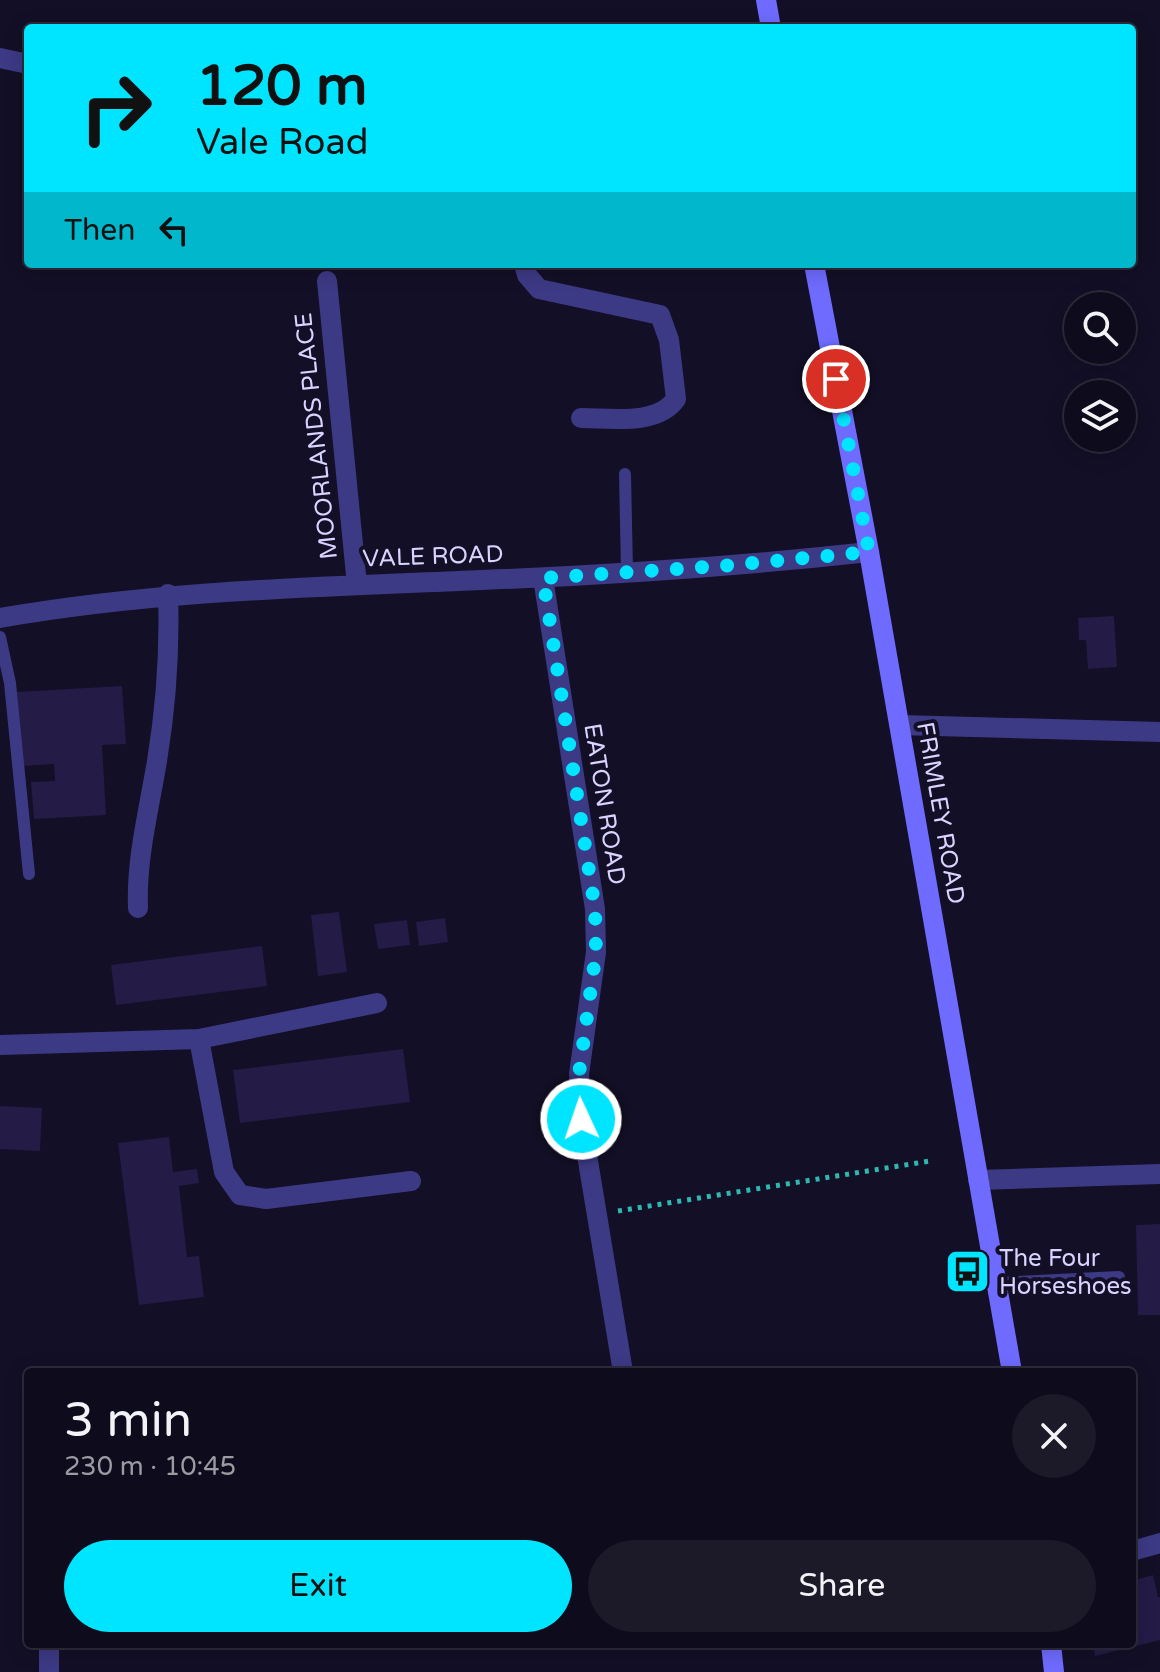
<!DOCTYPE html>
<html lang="en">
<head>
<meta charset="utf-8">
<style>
  :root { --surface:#0e0b1c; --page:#1c1929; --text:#f1f3f6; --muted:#9b9ba3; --line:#2e2b3b; --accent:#00e5ff }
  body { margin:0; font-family:"Varela Round",sans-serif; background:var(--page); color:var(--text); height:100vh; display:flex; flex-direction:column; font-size:30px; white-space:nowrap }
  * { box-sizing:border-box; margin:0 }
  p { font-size:26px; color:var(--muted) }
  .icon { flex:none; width:44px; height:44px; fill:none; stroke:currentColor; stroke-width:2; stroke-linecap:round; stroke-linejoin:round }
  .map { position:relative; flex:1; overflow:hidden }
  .panel { position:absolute; left:24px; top:1368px; width:1112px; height:280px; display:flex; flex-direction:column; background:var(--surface); border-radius:8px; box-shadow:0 4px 20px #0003,0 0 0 2px var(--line) }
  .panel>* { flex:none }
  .top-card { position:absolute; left:24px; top:24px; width:1112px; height:244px; border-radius:8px; box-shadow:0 4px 20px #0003,0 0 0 2px var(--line); background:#00e5ff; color:#111; overflow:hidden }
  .fabs { position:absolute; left:1064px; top:292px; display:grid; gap:16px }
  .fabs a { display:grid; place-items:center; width:72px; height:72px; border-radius:50%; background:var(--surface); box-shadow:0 4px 20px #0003,0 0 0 2px var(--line); font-size:40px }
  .pin { position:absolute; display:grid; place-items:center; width:68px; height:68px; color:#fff; margin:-34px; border:4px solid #fff; border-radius:50%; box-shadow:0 2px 8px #0007 }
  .me { position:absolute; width:88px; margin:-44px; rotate:357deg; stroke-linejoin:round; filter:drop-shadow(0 0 6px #0008) }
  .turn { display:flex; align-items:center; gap:28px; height:168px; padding:0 40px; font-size:36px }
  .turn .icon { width:104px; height:104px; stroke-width:2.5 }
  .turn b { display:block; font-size:56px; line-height:68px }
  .then { display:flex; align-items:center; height:76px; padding:0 40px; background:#0003; gap:16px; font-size:30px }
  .round { display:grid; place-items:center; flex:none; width:84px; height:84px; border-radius:42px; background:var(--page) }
  .overview { display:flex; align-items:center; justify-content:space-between; height:136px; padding:0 40px }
  h1 { font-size:48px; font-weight:600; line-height:60px }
  .primary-button { display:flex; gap:16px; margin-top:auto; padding:16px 40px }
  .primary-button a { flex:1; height:92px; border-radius:48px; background:var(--accent); color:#111; font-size:32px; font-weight:600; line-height:92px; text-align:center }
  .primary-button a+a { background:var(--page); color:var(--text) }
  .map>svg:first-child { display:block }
  .building { fill:#241b47 }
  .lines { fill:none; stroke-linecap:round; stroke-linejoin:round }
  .path { stroke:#2fb8b0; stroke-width:5; stroke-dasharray:4 6; stroke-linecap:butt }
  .lane { stroke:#3d3a85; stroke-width:12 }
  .street { stroke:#3d3a85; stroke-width:20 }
  .secondary { stroke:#6f6bff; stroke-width:20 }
  .route { stroke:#00e5ff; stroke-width:14; stroke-dasharray:0 25.2 }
  .labels { text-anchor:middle; stroke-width:8; stroke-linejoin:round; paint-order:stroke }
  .street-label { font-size:24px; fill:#d9d4ff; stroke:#130f26 }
  .poi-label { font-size:24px; fill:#d9d4ff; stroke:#130f26; text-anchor:start }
</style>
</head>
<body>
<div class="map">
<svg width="1160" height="1672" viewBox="0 0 1160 1672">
  <rect width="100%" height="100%" fill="#130f26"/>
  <g class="building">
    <path d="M1114,616l3,51 -29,2 -2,-29h-7l-1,-22z"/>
    <path d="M122,686l4,58 -24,1 4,70 -72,4 -3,-37 24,-1 -1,-17 -32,2 -5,-74z"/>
    <path d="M339,912l8,60 -29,4 -7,-61z"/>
    <path d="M445,918l3,24 -29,4 -3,-24z"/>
    <path d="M407,920l3,25 -32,4 -4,-25z"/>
    <path d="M262,946l5,40 -151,19 -5,-40z"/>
    <path d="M403,1049l7,53 -170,21 -7,-53z"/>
    <path d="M0,1106l42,2 -2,43 -40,-2z"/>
    <path d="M169,1137l4,35 24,-3 2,14 -20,3 8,71 12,-1 5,41 -65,8 -21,-162z"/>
    <path d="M1160,1224v91h-22l-2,-90z"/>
    <path d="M1153,1575l5,22h2v43l-65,16 -2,-12h39v-63z"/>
  </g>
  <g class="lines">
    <path class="path" d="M618,1211l312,-50"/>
    <g class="lane">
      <path d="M625,474l2,97"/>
      <path d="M0,637l10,46 19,191"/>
      <path d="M996,1283l123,-6"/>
    </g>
    <g class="street">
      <path d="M0,58l28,6"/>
      <path d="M524,264l3,11 12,14 121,26 9,25 7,59c-19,27 -65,19 -95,19"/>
      <path d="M327,281l30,304"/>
      <path d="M543,578l52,331 1,43 -17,122 2,45 42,253"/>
      <path d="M0,618c160,-28 321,-31 482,-38 129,-5 259,-14 387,-28"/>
      <path d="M900,725l260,7"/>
      <path d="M138,908c-2,-49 11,-98 19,-147 9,-55 13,-111 11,-167"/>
      <path d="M199,1039l25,133 16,23 26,4 145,-18"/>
      <path d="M0,1045l199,-6 178,-36"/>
      <path d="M978,1180l182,-6"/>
      <path d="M1132,1551l28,-8"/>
      <path d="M49,1672v-28"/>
    </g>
    <g class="secondary">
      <path d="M766,0l5,28"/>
      <path d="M814,264l55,288 143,820"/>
      <path d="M1051,1644l3,28"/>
    </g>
  </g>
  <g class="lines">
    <path class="route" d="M581,1119l-2,-45 17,-122 -1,-43 -52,-331 178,-12 148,-14 -33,-173"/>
  </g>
  <defs>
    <symbol id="bus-square" viewBox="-11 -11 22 22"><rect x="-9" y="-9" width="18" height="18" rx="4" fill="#00e5ff" stroke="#130f26"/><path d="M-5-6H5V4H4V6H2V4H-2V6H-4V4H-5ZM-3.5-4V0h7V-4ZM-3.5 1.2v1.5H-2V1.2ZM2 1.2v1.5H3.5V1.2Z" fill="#111"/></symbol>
  </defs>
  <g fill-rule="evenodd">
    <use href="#bus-square" x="942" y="1246" width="51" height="51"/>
  </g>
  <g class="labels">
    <g class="street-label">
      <text transform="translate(316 436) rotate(-96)" y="8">MOORLANDS PLACE</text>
      <text transform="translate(433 556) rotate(-2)" y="8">VALE ROAD</text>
      <text transform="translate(605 804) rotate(81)" y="8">EATON ROAD</text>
      <text transform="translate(941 813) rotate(80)" y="8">FRIMLEY ROAD</text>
    </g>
    <g class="poi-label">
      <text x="999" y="1266">The Four<tspan x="999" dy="28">Horseshoes</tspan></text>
    </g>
  </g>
</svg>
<div class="fabs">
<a><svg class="icon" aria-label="search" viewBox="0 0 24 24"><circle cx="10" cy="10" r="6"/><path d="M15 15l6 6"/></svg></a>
<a><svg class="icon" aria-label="layers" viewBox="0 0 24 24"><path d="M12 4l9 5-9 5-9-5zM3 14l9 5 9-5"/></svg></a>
</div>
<div class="pin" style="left:836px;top:379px;background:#d93025"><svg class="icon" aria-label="arrive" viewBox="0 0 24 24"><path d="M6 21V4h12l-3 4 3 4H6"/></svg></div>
<svg class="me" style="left:581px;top:1119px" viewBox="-20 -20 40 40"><circle r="17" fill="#00e5ff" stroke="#fff" stroke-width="3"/><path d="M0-11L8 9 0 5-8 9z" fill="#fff"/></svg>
<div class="top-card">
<div class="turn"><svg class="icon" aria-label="right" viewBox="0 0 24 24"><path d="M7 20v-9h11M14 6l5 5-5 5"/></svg><div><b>120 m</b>Vale Road</div></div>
<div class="then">Then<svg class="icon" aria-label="left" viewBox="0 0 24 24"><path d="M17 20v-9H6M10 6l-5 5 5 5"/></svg></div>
</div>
<section class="panel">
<div class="overview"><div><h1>3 min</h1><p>230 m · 10:45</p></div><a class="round"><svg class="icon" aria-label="close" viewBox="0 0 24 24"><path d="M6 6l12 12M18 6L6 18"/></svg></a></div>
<div class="primary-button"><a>Exit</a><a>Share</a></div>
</section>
</div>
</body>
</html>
